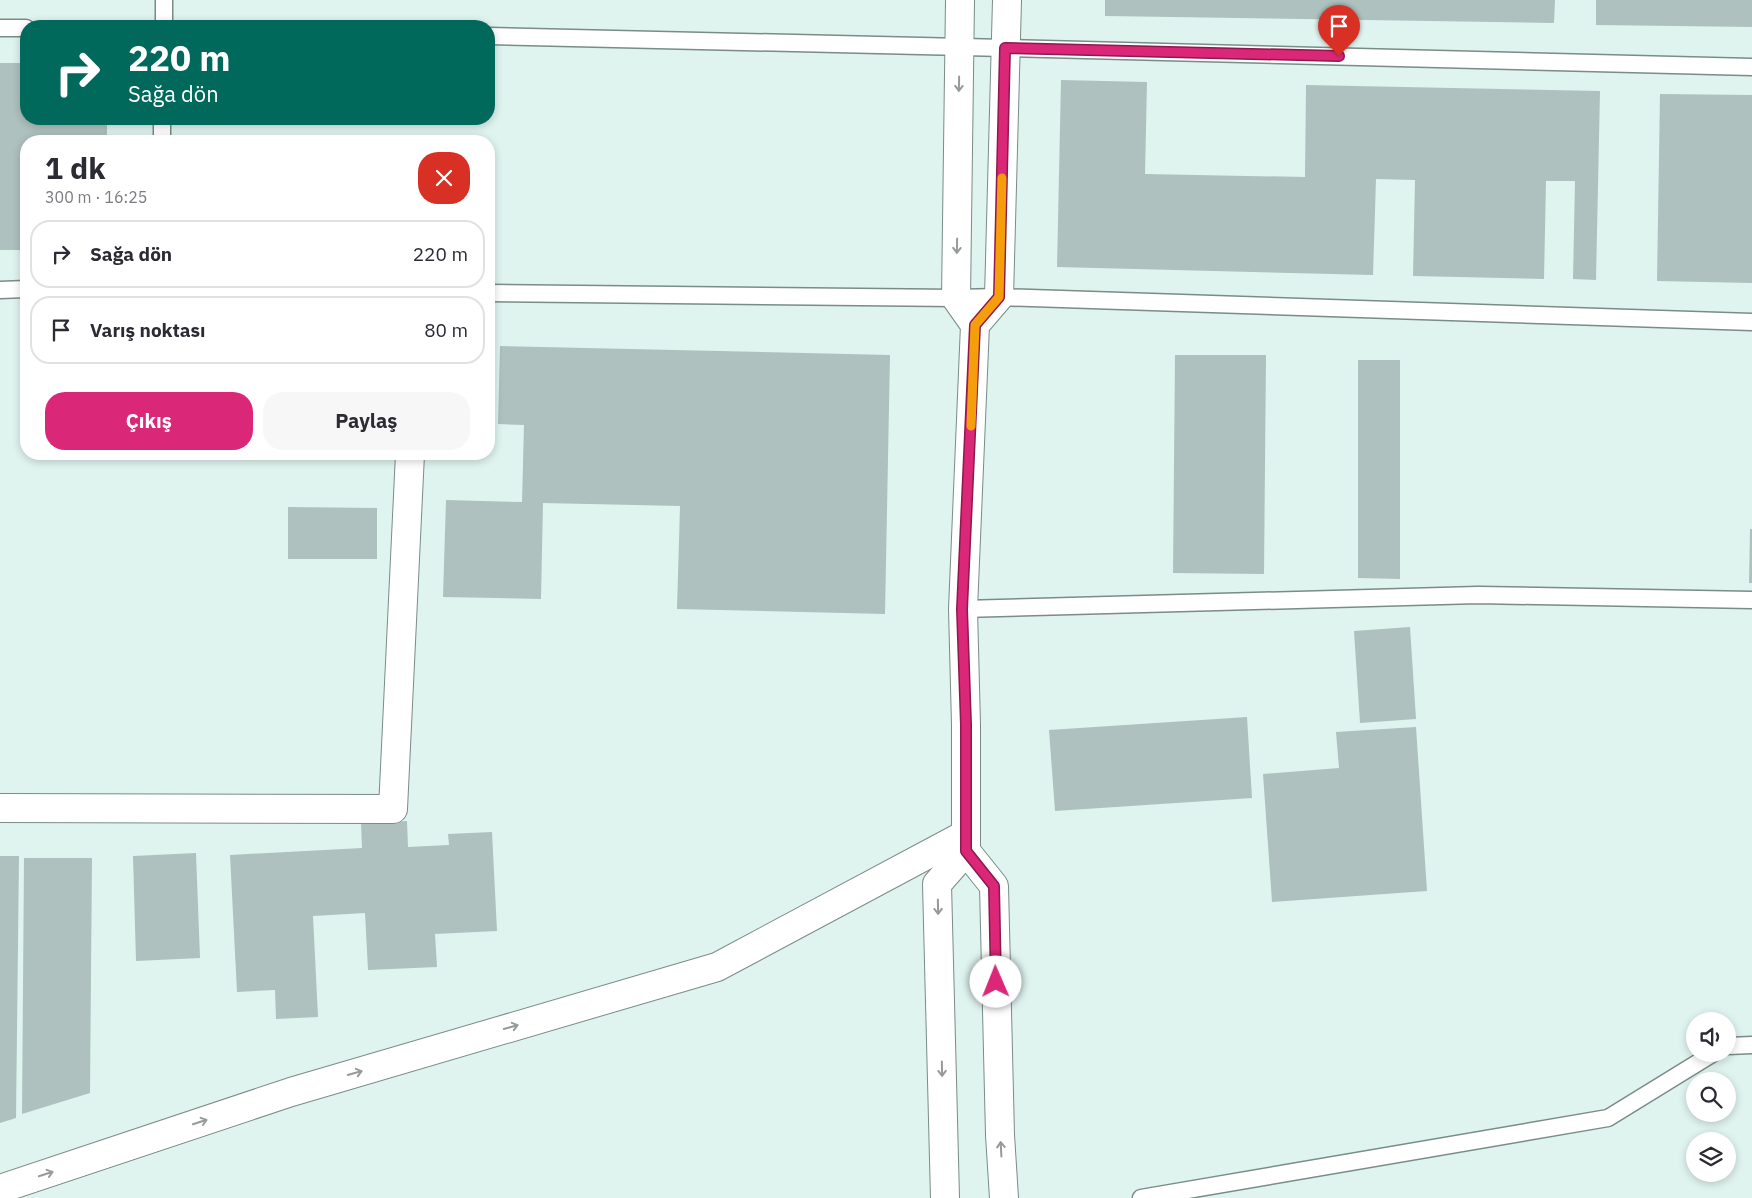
<!DOCTYPE html>
<html lang="tr">
<head>
<meta charset="utf-8">
<style>
  :root { --surface:#fff; --page:#f7f7f7; --text:#2b2b33; --muted:#7c7c81; --line:#e1e1e2; --accent:#db2777 }
  body { margin:0; font-family:"IBM Plex Sans",sans-serif; background:var(--page); color:var(--text); height:100vh; display:flex; flex-direction:column; font-size:19px; white-space:nowrap }
  * { box-sizing:border-box; margin:0 }
  p { font-size:16px; color:var(--muted) }
  .icon { flex:none; width:28px; height:28px; fill:none; stroke:currentColor; stroke-width:2; stroke-linecap:round; stroke-linejoin:round }
  .map { position:relative; flex:1; overflow:hidden }
  .drawer { position:absolute; left:20px; top:135px; width:475px; height:325px; display:flex; flex-direction:column; background:var(--surface); border-radius:20px; box-shadow:0 2px 8px #0003 }
  .drawer>* { flex:none }
  .top-card { position:absolute; left:20px; top:20px; width:475px; height:105px; border-radius:20px; box-shadow:0 2px 8px #0003; background:#00695c; color:#fff; overflow:hidden }
  .buttons { position:absolute; left:1686px; top:1012px; display:grid; gap:10px }
  .buttons a { display:grid; place-items:center; width:50px; height:50px; border-radius:50%; background:var(--surface); box-shadow:0 2px 8px #0003; font-size:25px }
  .pin { position:absolute; display:grid; place-items:center; width:42px; height:42px; color:#fff; margin:-51px -21px; border-radius:50% 50% 50% 0; rotate:-45deg; box-shadow:0 0 5px #0007 }
  .pin .icon { rotate:45deg }
  .me { position:absolute; width:55px; margin:-28px; rotate:359deg; stroke-linejoin:round; filter:drop-shadow(0 0 4px #0008) }
  .turn { display:flex; align-items:center; gap:18px; height:105px; padding:0 25px; font-size:22px }
  .turn .icon { width:65px; height:65px; stroke-width:2.5 }
  .turn b { display:block; font-size:35px; line-height:42px }
  .round { display:grid; place-items:center; flex:none; width:52px; height:52px; border-radius:20px; background:var(--page) }
  .overview { display:flex; align-items:center; justify-content:space-between; height:85px; padding:0 25px }
  h1 { font-size:30px; font-weight:700; line-height:38px }
  .action { display:flex; gap:10px; margin-top:auto; padding:10px 25px }
  .action a { flex:1; height:58px; border-radius:20px; background:var(--accent); color:#fff; font-size:20px; font-weight:700; line-height:58px; text-align:center }
  .action a+a { background:var(--page); color:var(--text) }
  ul { padding:0; list-style:none }
  li { display:flex; align-items:center; gap:15px; height:68px; margin:0 10px 8px; padding:0 15px; border:2px solid var(--line); border-radius:20px }
  li div { flex:1 }
  li b { display:block; font-size:19px }
  li em { font-style:normal }
  .map>svg:first-child { display:block }
  .building { fill:#aec1be }
  .lines { fill:none; stroke-linecap:round; stroke-linejoin:round }
  .lane-casing { stroke:#798c88; stroke-width:19 }
  .street-casing { stroke:#798c88; stroke-width:30 }
  .lane { stroke:#fff; stroke-width:16 }
  .street { stroke:#fff; stroke-width:28 }
  .oneway { stroke:#969a99 }
  .route-casing { stroke:#8e194d; stroke-width:12 }
  .route { stroke:#db2777; stroke-width:9 }
  .slow { stroke:#f59e0b; stroke-width:9 }
</style>
</head>
<body>
<div class="map">
<svg width="1752" height="1198" viewBox="0 0 1752 1198">
  <rect width="100%" height="100%" fill="#dff3ef"/>
  <g class="building">
    <path d="M1105,0h450l-1,23 -449,-7z"/>
    <path d="M1596,0h156v27l-156,-2z"/>
    <path d="M0,63h26v56h81v22h-81v109h-26z"/>
    <path d="M1061,80l86,2 -2,92 160,3 1,-92 294,6 -4,189 -23,-1 2,-98h-29l-2,98 -131,-3 2,-96 -39,-1 -3,96 -316,-8z"/>
    <path d="M1660,94l92,1v188l-95,-2z"/>
    <path d="M500,346l390,9 -5,259 -208,-5 3,-103 -137,-3 -2,96 -98,-2 3,-97 76,2 2,-77 -26,-1z"/>
    <path d="M1175,355h91l-2,219 -91,-1z"/>
    <path d="M1358,360h42v219l-42,-1z"/>
    <path d="M288,507l89,1v51h-89z"/>
    <path d="M1750,529h2v54h-3z"/>
    <path d="M1410,627l6,92 -56,4 -6,-92z"/>
    <path d="M1247,717l5,81 -197,13 -6,-81z"/>
    <path d="M1416,727l11,164 -155,11 -9,-128 76,-6 -3,-36z"/>
    <path d="M407,821l1,26 41,-2 -1,-11 44,-2 5,99 -62,3 2,33 -69,3 -3,-57 -52,3 5,101 -42,2 -1,-29 -38,2 -7,-137 132,-7 -1,-25z"/>
    <path d="M196,853l4,105 -64,3 -3,-105z"/>
    <path d="M0,856h19l-3,262 -16,5z"/>
    <path d="M24,858h68l-2,235 -68,21z"/>
  </g>
  <g class="lines">
    <defs>
      <g id="lane">
        <path d="M164,26v-26"/>
        <path d="M0,28h26"/>
        <path d="M489,36l516,12 747,19"/>
        <path d="M162,141v-22"/>
        <path d="M0,290l26,-1"/>
        <path d="M489,293l467,5 43,-1 753,25"/>
        <path d="M963,609l515,-14 274,5"/>
        <path d="M1728,1046l24,-1"/>
        <path d="M1141,1198l467,-80 104,-64"/>
      </g>
      <g id="street">
        <path d="M960,0l-4,298 19,27 -12,284 3,116v126l28,35 6,249 4,63"/>
        <path d="M975,325l24,-28 8,-297"/>
        <path d="M0,808l393,1 17,-355"/>
        <path d="M0,1189l291,-97 426,-125 249,-133"/>
        <path d="M945,1198l-8,-314 29,-33"/>
      </g>
    </defs>
    <use href="#lane" class="lane-casing"/>
    <use href="#street" class="street-casing"/>
    <use href="#lane" class="lane"/>
    <use href="#street" class="street"/>
  </g>
  <defs><path id="oneway-shaft" d="M-6 0H5M1.5-3L5.5 0L1.5 3" fill="none" stroke-width="1.6" stroke-linecap="round" stroke-linejoin="round" transform="scale(1.25)"/></defs>
  <g class="oneway">
    <use href="#oneway-shaft" transform="translate(959 84) rotate(91)"/>
    <use href="#oneway-shaft" transform="translate(957 246) rotate(91)"/>
    <use href="#oneway-shaft" transform="translate(938 907) rotate(89)"/>
    <use href="#oneway-shaft" transform="translate(511 1027) rotate(-16)"/>
    <use href="#oneway-shaft" transform="translate(942 1069) rotate(89)"/>
    <use href="#oneway-shaft" transform="translate(355 1073) rotate(-16)"/>
    <use href="#oneway-shaft" transform="translate(200 1122) rotate(-18)"/>
    <use href="#oneway-shaft" transform="translate(1001 1149) rotate(-93)"/>
    <use href="#oneway-shaft" transform="translate(46 1174) rotate(-18)"/>
  </g>
  <g class="lines">
    <defs>
      <path id="route" d="M996,982l-2,-96 -28,-35v-126l-4,-116 13,-284 24,-28 6,-249 334,8"/>
    </defs>
    <use href="#route" class="route-casing"/>
    <use href="#route" class="route"/>
    <path class="slow" d="M971,426l4,-101 24,-28 3,-119"/>
  </g>
</svg>
<div class="buttons">
<a><svg class="icon" aria-label="sound" viewBox="0 0 24 24"><path d="M4 9h4l5-4v14l-5-4H4zM17 9q2 3 0 6"/></svg></a>
<a><svg class="icon" aria-label="search" viewBox="0 0 24 24"><circle cx="10" cy="10" r="6"/><path d="M15 15l6 6"/></svg></a>
<a><svg class="icon" aria-label="layers" viewBox="0 0 24 24"><path d="M12 4l9 5-9 5-9-5zM3 14l9 5 9-5"/></svg></a>
</div>
<div class="pin" style="left:1339px;top:56px;background:#d93025"><svg class="icon" aria-label="arrive" viewBox="0 0 24 24"><path d="M6 21V4h12l-3 4 3 4H6"/></svg></div>
<svg class="me" style="left:996px;top:982px" viewBox="-20 -20 40 40"><circle r="19" fill="#fff"/><path d="M0-13L10 11 0 6-10 11z" fill="#db2777"/></svg>
<div class="top-card">
<div class="turn"><svg class="icon" aria-label="right" viewBox="0 0 24 24"><path d="M7 20v-9h11M14 6l5 5-5 5"/></svg><div><b>220 m</b>Sağa dön</div></div>
</div>
<section class="drawer">
<div class="overview"><div><h1>1 dk</h1><p>300 m · 16:25</p></div><a class="round" style="background:#d93025;color:#fff"><svg class="icon" aria-label="close" viewBox="0 0 24 24"><path d="M6 6l12 12M18 6L6 18"/></svg></a></div>
<ul>
<li><svg class="icon" aria-label="right" viewBox="0 0 24 24"><path d="M7 20v-9h11M14 6l5 5-5 5"/></svg><div><b>Sağa dön</b></div><em>220 m</em></li>
<li><svg class="icon" aria-label="arrive" viewBox="0 0 24 24"><path d="M6 21V4h12l-3 4 3 4H6"/></svg><div><b>Varış noktası</b></div><em>80 m</em></li>
</ul>
<div class="action"><a>Çıkış</a><a>Paylaş</a></div>
</section>
</div>
</body>
</html>
